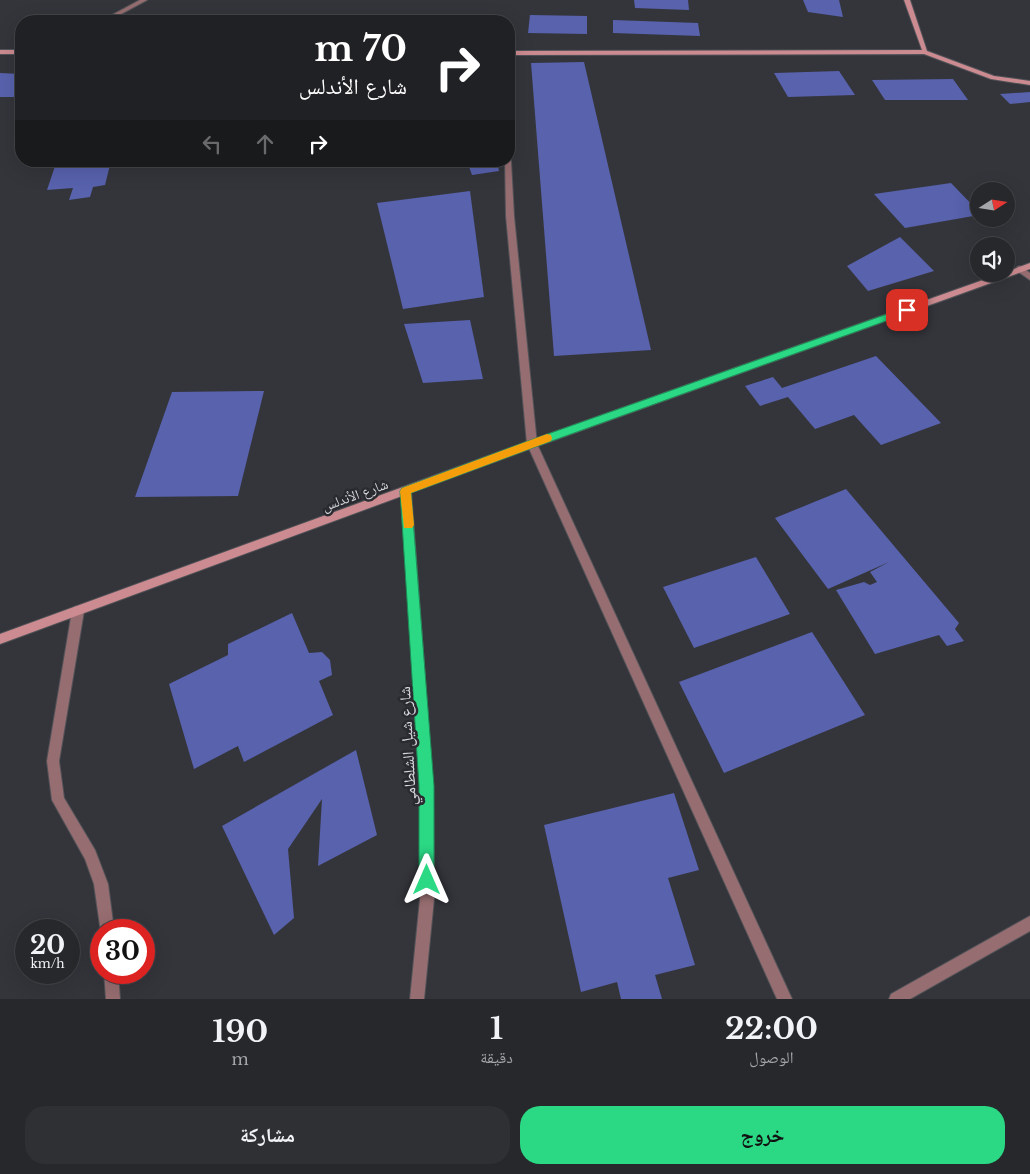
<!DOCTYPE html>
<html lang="ar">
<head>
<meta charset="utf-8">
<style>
  :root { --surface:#27282c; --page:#2f3034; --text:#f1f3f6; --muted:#a4a6a9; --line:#434448; --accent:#2bd884 }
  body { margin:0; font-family:"Libre Baskerville","Noto Naskh Arabic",serif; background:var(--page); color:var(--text); direction:rtl; height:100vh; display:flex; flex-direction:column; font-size:19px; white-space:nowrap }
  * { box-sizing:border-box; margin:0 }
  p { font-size:16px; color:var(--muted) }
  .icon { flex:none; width:28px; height:28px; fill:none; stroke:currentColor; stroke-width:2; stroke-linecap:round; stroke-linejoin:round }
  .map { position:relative; height:999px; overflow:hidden; direction:ltr }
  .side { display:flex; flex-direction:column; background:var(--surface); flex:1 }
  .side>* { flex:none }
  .guide { position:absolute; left:15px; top:15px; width:500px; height:152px; border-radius:20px; box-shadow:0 5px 20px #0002,0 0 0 1px var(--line); direction:rtl; background:#202124; color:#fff; overflow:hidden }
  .needle { width:32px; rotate:78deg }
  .controls { position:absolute; left:970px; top:182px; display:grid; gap:10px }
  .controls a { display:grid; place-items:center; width:45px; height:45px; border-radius:50%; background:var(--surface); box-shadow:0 5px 20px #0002,0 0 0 1px var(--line); font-size:25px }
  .speed { position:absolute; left:15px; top:919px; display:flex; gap:10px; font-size:25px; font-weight:700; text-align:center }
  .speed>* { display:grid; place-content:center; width:65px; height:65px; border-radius:50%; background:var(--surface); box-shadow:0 5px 20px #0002,0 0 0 1px var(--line); line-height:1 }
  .speed small { font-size:12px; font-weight:400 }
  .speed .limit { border:8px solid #d22; background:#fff; color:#111 }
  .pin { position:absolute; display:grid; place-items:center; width:42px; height:42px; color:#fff; margin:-21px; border-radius:10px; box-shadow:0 2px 8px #0006 }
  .me { position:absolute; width:55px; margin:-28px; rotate:0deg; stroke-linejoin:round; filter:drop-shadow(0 0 4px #0008) }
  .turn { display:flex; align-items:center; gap:18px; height:105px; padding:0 25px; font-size:22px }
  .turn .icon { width:65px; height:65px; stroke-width:2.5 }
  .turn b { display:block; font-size:35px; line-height:42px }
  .lanes { display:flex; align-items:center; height:48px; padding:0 25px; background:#0003; justify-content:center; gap:25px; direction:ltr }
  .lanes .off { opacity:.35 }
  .eta { display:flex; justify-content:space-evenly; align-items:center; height:85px; text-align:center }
  .eta b { font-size:30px; font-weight:700; line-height:35px }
  .action { display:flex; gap:10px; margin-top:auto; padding:10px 25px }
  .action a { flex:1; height:58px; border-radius:20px; background:var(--accent); color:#111; font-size:20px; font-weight:700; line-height:58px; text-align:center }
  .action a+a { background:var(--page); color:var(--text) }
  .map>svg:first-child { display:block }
  .building { fill:#5862ad }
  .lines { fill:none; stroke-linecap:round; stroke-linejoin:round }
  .street-casing { stroke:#525358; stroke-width:2 }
  .secondary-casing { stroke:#525358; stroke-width:2 }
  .street { fill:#966d70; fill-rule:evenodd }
  .secondary { fill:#cc8b90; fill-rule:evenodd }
  .route { fill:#2bd884; stroke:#1c8c56 }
  .slow { fill:#f59e0b }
  .labels { text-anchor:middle; stroke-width:5; stroke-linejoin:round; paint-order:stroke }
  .street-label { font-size:14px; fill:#d8d9dd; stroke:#2a2b31 }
  .near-street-label { font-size:16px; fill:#d8d9dd; stroke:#2a2b31 }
</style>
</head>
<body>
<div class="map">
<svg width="1030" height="999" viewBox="0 0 1030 999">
  <rect width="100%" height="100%" fill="#34353b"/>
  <g class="building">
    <path d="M634,0h54l1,10 -54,-2z"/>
    <path d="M803,0h36l4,17 -35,-5z"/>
    <path d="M530,15l57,1v18l-59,-1z"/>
    <path d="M247,19l31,1v1h-33z"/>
    <path d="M613,20l85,3 2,13 -87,-3z"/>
    <path d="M584,62l67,288 -97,6 -23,-293z"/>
    <path d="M839,71l16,24 -67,2 -14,-24z"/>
    <path d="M0,73l21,1v23h-21z"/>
    <path d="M953,79l15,21h-83l-13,-20z"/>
    <path d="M1030,92v10l-20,2 -10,-10z"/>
    <path d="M70,161h41l-6,24 -12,2 -3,10 -21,3 4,-12 -26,2 9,-27z"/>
    <path d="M467,161h30l2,10 -27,4z"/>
    <path d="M951,183l28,29v3l-74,13 -31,-34z"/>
    <path d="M470,191l14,106 -81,12 -26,-106z"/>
    <path d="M900,237l34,34 -66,20 -21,-25z"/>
    <path d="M470,320l13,59 -60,4 -19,-59z"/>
    <path d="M876,356l65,67 -60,22 -27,-30 -39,14 -27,-32 -28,9 -15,-20 28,-9 9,11z"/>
    <path d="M264,391l-26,105 -103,1 37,-105z"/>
    <path d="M846,489l113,134 -4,6 9,12 -17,5 -8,-11 -64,19 -39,-64 28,-8 6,3 7,-3 -7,-10 19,-10 -61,27 -53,-71z"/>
    <path d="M756,557l34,57 -96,34 -31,-61z"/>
    <path d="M292,613l17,40 13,-1 8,8 2,15 -13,6 14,34 -89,47 -6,-16 -44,23 -25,-85 59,-29v-11z"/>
    <path d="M812,632l53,83 -141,58 -45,-91z"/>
    <path d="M356,750l21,85 -59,31 4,-67 -34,50 6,69 -20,17 -52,-109z"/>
    <path d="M674,793l25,77 -31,8 27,87 -40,10 7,24h-41l-4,-17 -36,10 -37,-167z"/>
  </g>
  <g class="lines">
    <defs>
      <g id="street">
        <path d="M140,0h7l-39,21h-7z"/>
        <path d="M509,159l2,2 3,55 23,228 255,555h-15l-250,-555 -21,-228 -1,-55h4z"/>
        <path d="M1020,266l10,7v7l-13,-9v-4z"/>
        <path d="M406,487l4,1 1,3 22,295 1,113 -10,100h-14l10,-100 1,-113 -20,-295 1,-3z"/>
        <path d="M78,606l4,1 2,4 -25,150 5,37 31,52 13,34 6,46h-13v3l-7,-49 -9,-25 -33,-59 -5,-39 25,-150 2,-4z"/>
        <path d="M1030,916v15l-120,68h-21l2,-5z"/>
        <path d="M104,972h14l2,27h-14z"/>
      </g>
      <g id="secondary">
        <path d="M904,0h6l17,51 67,25 36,5v4l-39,-6 -67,-25 -415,1v-4l413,-1z"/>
        <rect x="0" y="50" width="21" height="4"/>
        <path d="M1030,263v6l-495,178 -535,197v-10l529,-193 471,-167h6v-2z"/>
      </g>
    </defs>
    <use href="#street" class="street-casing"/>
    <use href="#secondary" class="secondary-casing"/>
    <use href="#street" class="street"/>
    <use href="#secondary" class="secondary"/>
  </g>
  <path class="route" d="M907,307l4,1v4l-376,135 -124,46 23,293v94l-2,6 -5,2 -6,-2 -2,-6v-94l-19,-295 2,-3 126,-47z"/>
  <path class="slow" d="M547,434l4,1 1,3 -1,3 -140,52 3,32 -2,3h-8l-4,-37 2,-3z"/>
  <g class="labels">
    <g class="street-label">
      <text transform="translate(355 495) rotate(-20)" y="5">شارع الأندلس</text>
    </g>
    <g class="near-street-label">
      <text transform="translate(407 746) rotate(-93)" y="6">شارع شيل الشلطامي</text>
    </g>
  </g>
</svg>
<div class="controls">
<a><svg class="needle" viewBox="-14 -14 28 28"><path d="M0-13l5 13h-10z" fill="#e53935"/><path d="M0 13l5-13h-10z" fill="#a4a6a9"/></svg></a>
<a><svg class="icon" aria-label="sound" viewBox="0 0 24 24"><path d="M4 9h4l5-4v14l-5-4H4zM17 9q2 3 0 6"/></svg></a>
</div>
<div class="speed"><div>20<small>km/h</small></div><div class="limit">30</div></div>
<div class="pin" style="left:907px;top:310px;background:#d93025"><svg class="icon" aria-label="arrive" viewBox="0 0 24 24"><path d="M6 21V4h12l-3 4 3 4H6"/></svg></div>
<svg class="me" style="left:427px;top:880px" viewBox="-20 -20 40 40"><path d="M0-17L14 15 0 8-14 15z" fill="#2bd884" stroke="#fff" stroke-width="4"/></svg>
<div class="guide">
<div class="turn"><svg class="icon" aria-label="right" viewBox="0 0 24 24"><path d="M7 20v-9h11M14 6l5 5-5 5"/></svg><div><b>70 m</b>شارع الأندلس</div></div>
<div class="lanes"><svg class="icon off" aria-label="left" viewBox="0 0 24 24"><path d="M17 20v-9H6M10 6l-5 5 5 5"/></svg><svg class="icon off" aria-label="ahead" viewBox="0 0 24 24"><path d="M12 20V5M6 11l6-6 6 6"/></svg><svg class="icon" aria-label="right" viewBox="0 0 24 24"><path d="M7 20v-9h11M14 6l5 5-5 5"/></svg></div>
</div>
</div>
<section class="side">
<div class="eta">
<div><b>22:00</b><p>الوصول</p></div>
<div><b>1</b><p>دقيقة</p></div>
<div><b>190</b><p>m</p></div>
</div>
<div class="action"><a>خروج</a><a>مشاركة</a></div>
</section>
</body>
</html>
